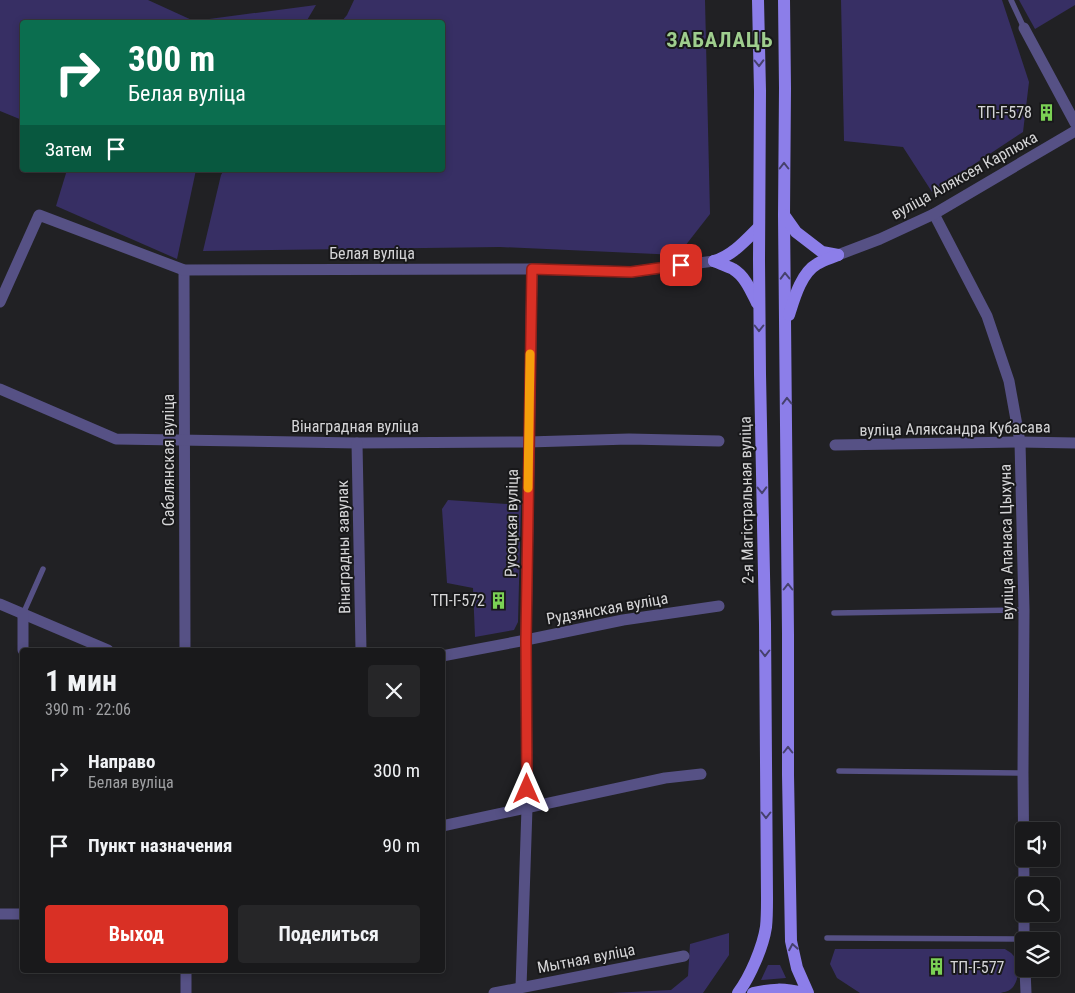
<!DOCTYPE html>
<html lang="ru">
<head>
<meta charset="utf-8">
<style>
  :root { --surface:#19191b; --page:#262628; --text:#f1f3f6; --muted:#9fa0a3; --line:#37383a; --accent:#d93025 }
  body { margin:0; font-family:"Roboto Condensed",sans-serif; background:var(--page); color:var(--text); height:100vh; display:flex; flex-direction:column; font-size:19px; white-space:nowrap }
  * { box-sizing:border-box; margin:0 }
  p { font-size:16px; color:var(--muted) }
  .icon { flex:none; width:28px; height:28px; fill:none; stroke:currentColor; stroke-width:2; stroke-linecap:round; stroke-linejoin:round }
  .map { position:relative; flex:1; overflow:hidden }
  .side { position:absolute; left:20px; top:648px; width:425px; height:325px; display:flex; flex-direction:column; background:var(--surface); border-radius:5px; box-shadow:0 2px 8px #0003,0 0 0 1px var(--line) }
  .side>* { flex:none }
  .top-card { position:absolute; left:20px; top:20px; width:425px; height:152px; border-radius:5px; box-shadow:0 2px 8px #0003,0 0 0 1px var(--line); background:#0b6e4f; color:#fff; overflow:hidden }
  .tools { position:absolute; left:1015px; top:822px; display:grid; gap:10px }
  .tools a { display:grid; place-items:center; width:45px; height:45px; border-radius:5px; background:var(--surface); box-shadow:0 2px 8px #0003,0 0 0 1px var(--line); font-size:25px }
  .pin { position:absolute; display:grid; place-items:center; width:42px; height:42px; color:#fff; margin:-21px; border-radius:10px; box-shadow:0 2px 8px #0006 }
  .me { position:absolute; width:55px; margin:-28px; rotate:0deg; stroke-linejoin:round; filter:drop-shadow(0 0 4px #0008) }
  .turn { display:flex; align-items:center; gap:18px; height:105px; padding:0 25px; font-size:22px }
  .turn .icon { width:65px; height:65px; stroke-width:2.5 }
  .turn b { display:block; font-size:35px; line-height:42px }
  .then { display:flex; align-items:center; height:48px; padding:0 25px; background:#0003; gap:10px; font-size:19px }
  .round { display:grid; place-items:center; flex:none; width:52px; height:52px; border-radius:5px; background:var(--page) }
  .overview { display:flex; align-items:center; justify-content:space-between; height:85px; padding:0 25px }
  h1 { font-size:30px; font-weight:700; line-height:38px }
  .button { display:flex; gap:10px; margin-top:auto; padding:10px 25px }
  .button a { flex:1; height:58px; border-radius:5px; background:var(--accent); color:#fff; font-size:20px; font-weight:700; line-height:58px; text-align:center }
  .button a+a { background:var(--page); color:var(--text) }
  ul { padding:0; list-style:none }
  li { display:flex; align-items:center; gap:15px; height:75px; padding:0 25px }
  li div { flex:1 }
  li b { display:block; font-size:19px }
  li em { font-style:normal }
  .map>svg:first-child { display:block }
  .green { fill:#372f64; fill-rule:evenodd }
  .lines { fill:none; stroke-linecap:round; stroke-linejoin:round }
  .service { stroke:#565185; stroke-width:5.5 }
  .minor { stroke:#565185; stroke-width:11 }
  .primary { stroke:#8c7ee9; stroke-width:12 }
  .oneway { stroke:#46416d }
  .route-casing { stroke:#8d1f18; stroke-width:12 }
  .route { stroke:#d93025; stroke-width:9 }
  .slow { stroke:#f59e0b; stroke-width:9 }
  .labels { text-anchor:middle; stroke-width:4; stroke-linejoin:round; paint-order:stroke }
  .poi-label { font-size:16px; fill:#d5d5d7; stroke:#18181a; text-anchor:end }
  .street-label { font-size:16px; fill:#d5d5d7; stroke:#18181a }
  .district-label { font-size:21px; font-weight:bold; letter-spacing:1px; fill:#9fce8e; stroke:#18181a }
</style>
</head>
<body>
<div class="map">
<svg width="1075" height="993" viewBox="0 0 1075 993">
  <rect width="100%" height="100%" fill="#212124"/>
  <g class="green">
    <path d="M0,0h148l46,21 122,-16 -10,17h-284v98l-22,-9z"/>
    <path d="M354,0h351l5,214 -32,41 -178,-8 -297,4 18,-76 3,-5h218v-148h-101l6,-7z"/>
    <path d="M841,0h161l27,82 -6,50 -91,60 -29,-45 -59,-6z"/>
    <path d="M1019,0h56v5l-40,24z"/>
    <path d="M67,170h129l-19,89 -121,-53z"/>
    <path d="M448,500l73,5 -3,117 -4,8 -39,7 -2,-49 -26,-5 -5,-74zM492,593h13v13h-13z"/>
    <path d="M729,933v22l-26,38h-92l60,-3 17,-14 2,-32z"/>
    <path d="M835,949h170c1,1 7,4 7,5 9,9 8,31 -4,37 0,0 -7,2 -8,2h-140l-23,-15 -7,-14zM929,960h15v13h-15z"/>
    <path d="M768,965h12l6,13 -25,2z"/>
  </g>
  <g class="lines">
    <g class="service">
      <path d="M1011,0l13,28"/>
      <path d="M834,613l190,-3"/>
      <path d="M23,614l20,-45"/>
      <path d="M839,771l184,2"/>
      <path d="M827,938l197,1"/>
    </g>
    <g class="minor">
      <path d="M1024,28l51,95"/>
      <path d="M934,214l53,102 22,65 11,61 4,168 -1,163 1,113"/>
      <path d="M838,255l42,-16 54,-25 141,-83"/>
      <path d="M184,270l1,380"/>
      <path d="M0,302l39,-87 145,55 348,-1 99,3 83,-11"/>
      <path d="M0,389l116,50 241,4 171,-1 101,-3 90,2"/>
      <path d="M357,443l4,207"/>
      <path d="M835,445l185,-3 55,1"/>
      <path d="M0,604l108,46"/>
      <path d="M23,614v36"/>
      <path d="M442,656l84,-16 97,-20 96,-14"/>
      <path d="M442,826l223,-48 36,-4"/>
      <path d="M0,914h22"/>
      <path d="M1024,914v27"/>
      <path d="M1025,969l1,24"/>
      <path d="M186,970v23"/>
      <path d="M521,987l6,-179 -1,-168 6,-371"/>
      <path d="M494,993l190,-37"/>
    </g>
    <g class="primary">
      <path d="M784,0l1,88 -1,127 4,419v141l3,166 6,27 11,25"/>
      <path d="M784,215l12,17 26,20 16,3"/>
      <path d="M714,261c6,3 13,5 19,8 12,7 18,22 24,34"/>
      <path d="M714,261c18,-5 32,-21 45,-34"/>
      <path d="M789,315c5,-16 12,-42 28,-51 6,-4 14,-6 21,-9"/>
      <path d="M738,993c12,-16 25,-46 28,-66 1,-9 1,-19 1,-28l-2,-275 -5,-250 -1,-114 1,-169 -2,-91"/>
      <path d="M753,993c19,-4 31,-5 49,0"/>
    </g>
  </g>
  <defs><path id="oneway-chevron" d="M-2-3.5L2.5 0L-2 3.5" fill="none" stroke-width="1.6" stroke-linecap="round" stroke-linejoin="round" transform="scale(1.25)"/></defs>
  <g class="oneway">
    <use href="#oneway-chevron" transform="translate(759 63) rotate(89)"/>
    <use href="#oneway-chevron" transform="translate(784 166) rotate(-90)"/>
    <use href="#oneway-chevron" transform="translate(785 276) rotate(-91)"/>
    <use href="#oneway-chevron" transform="translate(759 328) rotate(90)"/>
    <use href="#oneway-chevron" transform="translate(787 401) rotate(-91)"/>
    <use href="#oneway-chevron" transform="translate(762 490) rotate(89)"/>
    <use href="#oneway-chevron" transform="translate(788 587) rotate(-90)"/>
    <use href="#oneway-chevron" transform="translate(765 653) rotate(90)"/>
    <use href="#oneway-chevron" transform="translate(788 750) rotate(-90)"/>
    <use href="#oneway-chevron" transform="translate(766 815) rotate(90)"/>
    <use href="#oneway-chevron" transform="translate(793 947) rotate(-100)"/>
  </g>
  <g class="lines">
    <defs>
      <path id="route" d="M527,789l-1,-149 6,-371 99,3 50,-7"/>
    </defs>
    <use href="#route" class="route-casing"/>
    <use href="#route" class="route"/>
    <path class="slow" d="M528,488l2,-134"/>
  </g>
  <defs>
    <symbol id="building-bare" viewBox="-9 -9 18 18"><path d="M-4-6H4V6H1V3H-1V6H-4ZM-2.5-4.3h1.7v1.8h-1.7ZM.8-4.3h1.7v1.8H.8ZM-2.5-1h1.7V.8h-1.7ZM.8-1h1.7V.8H.8Z" fill="#7bd155" stroke="#18181a" stroke-width="2.5" paint-order="stroke"/></symbol>
  </defs>
  <g fill-rule="evenodd">
    <use href="#building-bare" x="1034" y="100" width="25" height="25"/>
    <use href="#building-bare" x="486" y="588" width="25" height="25"/>
    <use href="#building-bare" x="924" y="954" width="25" height="25"/>
  </g>
  <g class="labels">
    <g class="poi-label">
      <text x="1032" y="118">ТП-Г-578</text>
      <text x="485" y="606">ТП-Г-572</text>
      <text x="950" y="973" text-anchor="start">ТП-Г-577</text>
    </g>
    <g class="street-label">
      <text transform="translate(964 175) rotate(-29)" y="6">вуліца Аляксея Карпюка</text>
      <text x="372" y="259">Белая вуліца</text>
      <text x="355" y="432">Вінаградная вуліца</text>
      <text transform="translate(955 428) rotate(-1)" y="6">вуліца Аляксандра Кубасава</text>
      <text transform="translate(168 460) rotate(-90)" y="6">Сабалянская вуліца</text>
      <text transform="translate(746 500) rotate(-91)" y="6">2-я Магістральная вуліца</text>
      <text transform="translate(511 523) rotate(-89)" y="6">Русоцкая вуліца</text>
      <text transform="translate(1006 542) rotate(-91)" y="6">вуліца Апанаса Цыхуна</text>
      <text transform="translate(343 547) rotate(-91)" y="6">Вінаградны завулак</text>
      <text transform="translate(607 608) rotate(-10)" y="6">Рудзянская вуліца</text>
      <text transform="translate(586 958) rotate(-11)" y="6">Мытная вуліца</text>
    </g>
    <g class="district-label">
      <text x="720" y="47">ЗАБАЛАЦЬ</text>
    </g>
  </g>
</svg>
<div class="tools">
<a><svg class="icon" aria-label="sound" viewBox="0 0 24 24"><path d="M4 9h4l5-4v14l-5-4H4zM17 9q2 3 0 6"/></svg></a>
<a><svg class="icon" aria-label="search" viewBox="0 0 24 24"><circle cx="10" cy="10" r="6"/><path d="M15 15l6 6"/></svg></a>
<a><svg class="icon" aria-label="layers" viewBox="0 0 24 24"><path d="M12 4l9 5-9 5-9-5zM3 14l9 5 9-5"/></svg></a>
</div>
<div class="pin" style="left:681px;top:265px;background:#d93025"><svg class="icon" aria-label="arrive" viewBox="0 0 24 24"><path d="M6 21V4h12l-3 4 3 4H6"/></svg></div>
<svg class="me" style="left:527px;top:789px" viewBox="-20 -20 40 40"><path d="M0-17L14 15 0 8-14 15z" fill="#d93025" stroke="#fff" stroke-width="4"/></svg>
<div class="top-card">
<div class="turn"><svg class="icon" aria-label="right" viewBox="0 0 24 24"><path d="M7 20v-9h11M14 6l5 5-5 5"/></svg><div><b>300 m</b>Белая вуліца</div></div>
<div class="then">Затем<svg class="icon" aria-label="arrive" viewBox="0 0 24 24"><path d="M6 21V4h12l-3 4 3 4H6"/></svg></div>
</div>
<section class="side">
<div class="overview"><div><h1>1 мин</h1><p>390 m · 22:06</p></div><a class="round"><svg class="icon" aria-label="close" viewBox="0 0 24 24"><path d="M6 6l12 12M18 6L6 18"/></svg></a></div>
<ul>
<li><svg class="icon" aria-label="right" viewBox="0 0 24 24"><path d="M7 20v-9h11M14 6l5 5-5 5"/></svg><div><b>Направо</b><p>Белая вуліца</p></div><em>300 m</em></li>
<li><svg class="icon" aria-label="arrive" viewBox="0 0 24 24"><path d="M6 21V4h12l-3 4 3 4H6"/></svg><div><b>Пункт назначения</b></div><em>90 m</em></li>
</ul>
<div class="button"><a>Выход</a><a>Поделиться</a></div>
</section>
</div>
</body>
</html>
